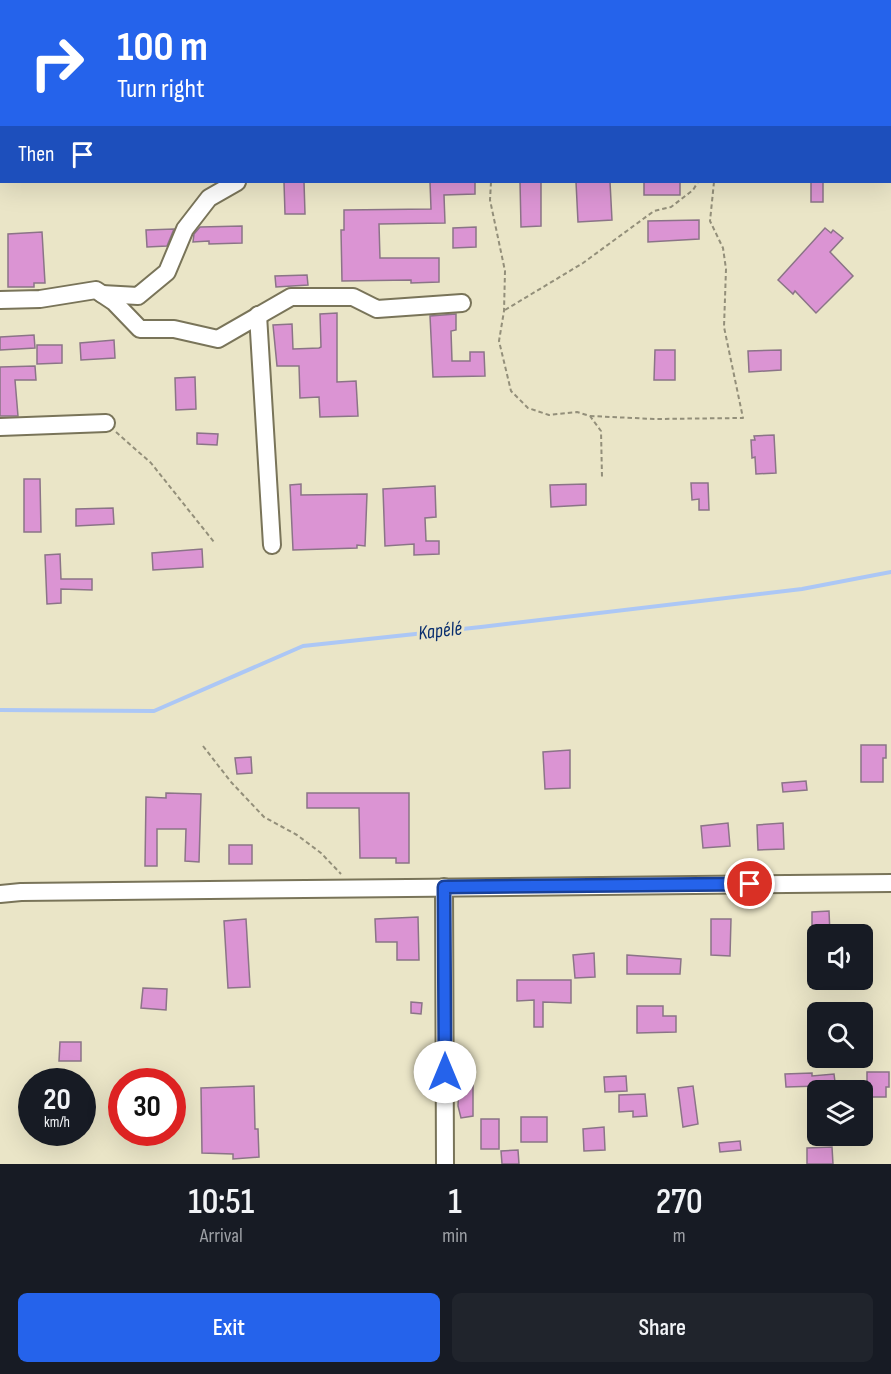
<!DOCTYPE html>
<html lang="en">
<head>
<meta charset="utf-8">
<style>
  :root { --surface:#171b24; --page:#20242c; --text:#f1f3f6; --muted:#9ea1a6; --accent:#2563eb }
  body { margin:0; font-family:"Sofia Sans Condensed",sans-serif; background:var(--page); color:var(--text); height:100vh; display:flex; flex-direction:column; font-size:22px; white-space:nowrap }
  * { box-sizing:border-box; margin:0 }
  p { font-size:20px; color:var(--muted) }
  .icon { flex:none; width:33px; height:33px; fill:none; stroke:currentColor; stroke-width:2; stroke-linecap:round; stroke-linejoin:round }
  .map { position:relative; height:1164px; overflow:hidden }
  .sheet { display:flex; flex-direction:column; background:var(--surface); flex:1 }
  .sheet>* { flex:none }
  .banner { position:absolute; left:0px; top:0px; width:891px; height:183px; box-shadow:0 6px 24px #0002; background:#2563eb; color:#fff; overflow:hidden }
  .fabs { position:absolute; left:807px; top:924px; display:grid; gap:12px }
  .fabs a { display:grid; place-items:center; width:66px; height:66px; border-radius:9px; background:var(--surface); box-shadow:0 6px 24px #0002; font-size:30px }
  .speed { position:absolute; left:18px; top:1068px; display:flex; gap:12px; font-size:30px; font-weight:700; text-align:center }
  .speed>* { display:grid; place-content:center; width:78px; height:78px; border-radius:50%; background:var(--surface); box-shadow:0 6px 24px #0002; line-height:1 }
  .speed small { font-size:15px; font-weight:400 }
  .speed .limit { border:9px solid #d22; background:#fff; color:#111 }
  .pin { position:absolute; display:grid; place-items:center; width:51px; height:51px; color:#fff; margin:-26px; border:3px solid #fff; border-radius:50%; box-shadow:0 2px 6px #0007 }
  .me { position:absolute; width:66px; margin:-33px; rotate:0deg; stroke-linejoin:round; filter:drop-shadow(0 0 4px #0008) }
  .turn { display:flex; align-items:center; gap:21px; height:126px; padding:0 18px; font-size:27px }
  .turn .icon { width:78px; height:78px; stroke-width:2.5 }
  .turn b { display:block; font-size:42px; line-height:51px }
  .then { display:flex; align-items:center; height:57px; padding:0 18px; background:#0003; gap:12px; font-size:22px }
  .eta { display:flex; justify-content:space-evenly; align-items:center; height:102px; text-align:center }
  .eta b { font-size:36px; font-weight:600; line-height:42px }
  .button { display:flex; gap:12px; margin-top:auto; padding:12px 18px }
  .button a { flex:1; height:69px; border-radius:9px; background:var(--accent); color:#fff; font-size:24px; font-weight:600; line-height:69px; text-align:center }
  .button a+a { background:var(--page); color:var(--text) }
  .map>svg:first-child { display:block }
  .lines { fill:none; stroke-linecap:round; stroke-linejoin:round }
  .stream { stroke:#acc7f5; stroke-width:4 }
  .building { fill:#db94d3; stroke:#8b7487; stroke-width:1.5 }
  .minor-casing { stroke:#797459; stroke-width:20 }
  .path { stroke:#938f7a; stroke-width:2; stroke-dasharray:4.5 3; stroke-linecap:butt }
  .minor { stroke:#fff; stroke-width:16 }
  .route-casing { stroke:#184099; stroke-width:15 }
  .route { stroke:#2563eb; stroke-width:10 }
  .labels { text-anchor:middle; stroke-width:6; stroke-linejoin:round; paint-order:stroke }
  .water-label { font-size:20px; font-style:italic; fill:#092e6e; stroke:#eae5c7 }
</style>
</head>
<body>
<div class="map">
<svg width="891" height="1164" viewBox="0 0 891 1164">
  <rect width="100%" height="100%" fill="#eae5c7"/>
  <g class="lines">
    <path class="stream" d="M0,710l154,1 149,-65 178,-19 321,-38 89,-17"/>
  </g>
  <g class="building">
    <path d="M284,182h20l1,32h-20z"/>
    <path d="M430,182h45v12l-31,1 1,28 -66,1 1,34h59v24l-28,1v-3l-69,1 -1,-51h3v-20l87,-1z"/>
    <path d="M520,182h21v44l-20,1z"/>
    <path d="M576,182h34l2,38 -34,2z"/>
    <rect x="644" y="182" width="36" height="13"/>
    <rect x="811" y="182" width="12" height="20"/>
    <path d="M699,220v19l-51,3v-21z"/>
    <path d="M242,226v17l-33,1v-3l-16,1 1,-8 6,-7z"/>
    <path d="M476,227v20l-23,1v-20z"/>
    <path d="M825,228l6,5 2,-3 10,8 -13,14 23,24 -37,37 -21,-22 -2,3 -15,-14z"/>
    <path d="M174,229l-7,17 -20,1 -1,-17z"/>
    <path d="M42,232l3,51h-11v4h-26v-53z"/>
    <path d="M307,275l1,10 -32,2 -1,-11z"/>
    <path d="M337,313v69l19,-1 2,35 -38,1 -1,-20 -19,1 -1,-32h-22l-4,-41 19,-1 1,25 26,-1 2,-1 -1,-33z"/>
    <path d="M456,314v16l-5,1 1,30h18v-9h14l1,24 -52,1 -3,-61z"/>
    <path d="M34,335l1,13 -35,2v-13z"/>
    <path d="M114,340l1,18 -34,2 -1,-17z"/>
    <path d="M37,345h25v18l-25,1z"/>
    <path d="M655,350h20v30h-21z"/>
    <path d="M781,350v20l-32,2 -1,-21z"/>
    <path d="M35,366l1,14h-21l3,36h-18v-49z"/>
    <path d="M195,377l1,32 -20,1 -1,-32z"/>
    <path d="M197,433l21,1 -1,11 -20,-1z"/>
    <path d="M774,435l2,38 -20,1 -1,-17 -3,1 -1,-18h4l-1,-4z"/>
    <path d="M24,479h16l1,53h-17z"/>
    <path d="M691,483h17l1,27h-10v-11l-7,1z"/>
    <path d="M301,484v11l66,-1 -2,52 -8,-1v3l-64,2 -3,-65z"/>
    <path d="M586,484v21l-35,2 -1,-22z"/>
    <path d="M435,486l1,31 -11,1 1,23h13v13l-25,1v-11l-29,2 -2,-57z"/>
    <path d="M113,508l1,16 -38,2v-17z"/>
    <path d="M202,549l1,18 -50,3 -1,-17z"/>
    <path d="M60,554l1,25h31v11l-31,-1v14l-14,1 -2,-49z"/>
    <path d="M861,745h25v13h-3v24h-22z"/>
    <path d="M570,750v38l-25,1 -2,-37z"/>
    <path d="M251,757l1,16 -15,1 -2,-16z"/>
    <path d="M806,781l1,9 -24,2 -1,-9z"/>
    <path d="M166,793l35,1 -2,68 -14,-1 1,-32h-29v37h-12l1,-69 20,1z"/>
    <path d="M307,793h102v70h-13v-5h-36l-1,-50h-52z"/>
    <path d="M728,823l2,23 -27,2 -2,-22z"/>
    <path d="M783,823l1,26 -26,1 -1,-25z"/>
    <rect x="229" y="845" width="23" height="19"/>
    <path d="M829,911l1,23h-18v-22z"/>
    <path d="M418,917l1,43h-22v-18h-21l-1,-23z"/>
    <path d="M246,919l4,68 -22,1 -4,-67z"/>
    <path d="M711,919h20l-1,37 -19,-1z"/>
    <path d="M594,953l1,24 -20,1 -2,-23z"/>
    <path d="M627,955l54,4 -1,15h-53z"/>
    <path d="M517,980h54v23l-28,-1v25h-9v-27l-17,1z"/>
    <path d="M143,988l24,1 -1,21 -25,-2z"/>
    <path d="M411,1002l11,1 -1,11 -10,-1z"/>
    <path d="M637,1006h26v10h13v16l-39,1z"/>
    <path d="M60,1042h21v19h-22z"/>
    <path d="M867,1072h22v15h-3v10h-19z"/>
    <path d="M812,1073v3l22,-2 2,16h-17v-4l-33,1 -1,-13z"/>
    <path d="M626,1076l1,15 -22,1 -1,-15z"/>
    <path d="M459,1081h14v35l-12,2 -3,-12z"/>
    <path d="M254,1086l1,43h3l1,28 -26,2v-5l-31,-1 -1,-65z"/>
    <path d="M693,1086l5,38 -15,3 -5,-39z"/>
    <path d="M645,1094l2,22 -14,1v-6l-14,1v-17z"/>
    <rect x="521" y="1117" width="26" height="25"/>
    <rect x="481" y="1119" width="18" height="30"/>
    <path d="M604,1127l1,23 -21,1 -1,-22z"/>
    <path d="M740,1141l1,9 -21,2 -1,-9z"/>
    <path d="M832,1147l1,17h-26v-16z"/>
    <path d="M518,1150l1,14h-17l-1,-13z"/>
  </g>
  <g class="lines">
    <defs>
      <g id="minor">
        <path d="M847,0v2"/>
        <path d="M890,107h1"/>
        <path d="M102,294l36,2 29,-24 18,-43 24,-31 28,-16"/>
        <path d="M0,300l40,-1 56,-9 18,12 26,27h34l44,10 73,-42h62l24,12 85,-6"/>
        <path d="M258,315l14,230"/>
        <path d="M0,427l106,-4"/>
        <path d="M444,887l1,277"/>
        <path d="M0,894l21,-2 870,-9"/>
      </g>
    </defs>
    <use href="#minor" class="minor-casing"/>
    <g class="path">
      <path d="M574,0v2"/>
      <path d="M491,182l-1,18 15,71 -1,40 -5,30 12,50 17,17 21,7 28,-3 13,4 11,15 1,46"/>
      <path d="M505,310l78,-47 71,-52 17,-4 22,-17 5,-8"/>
      <path d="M590,416l64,3 89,-1 -19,-91 2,-58 -3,-21 -13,-27 4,-39"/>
      <path d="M116,432l35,31 63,79"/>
      <path d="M203,746l28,36 33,35 33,18 24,18 20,21"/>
    </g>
    <use href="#minor" class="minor"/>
  </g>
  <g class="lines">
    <defs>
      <path id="route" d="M445,1072l-1,-185 306,-3"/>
    </defs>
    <use href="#route" class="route-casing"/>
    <use href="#route" class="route"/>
  </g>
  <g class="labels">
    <g class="water-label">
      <text transform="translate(440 630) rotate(-7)" y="7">Kapélé</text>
    </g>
  </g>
</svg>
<div class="fabs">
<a><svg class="icon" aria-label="sound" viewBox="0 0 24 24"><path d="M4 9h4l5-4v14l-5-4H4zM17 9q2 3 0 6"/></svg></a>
<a><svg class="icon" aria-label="search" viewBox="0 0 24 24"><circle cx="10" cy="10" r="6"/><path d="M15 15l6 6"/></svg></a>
<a><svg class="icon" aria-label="layers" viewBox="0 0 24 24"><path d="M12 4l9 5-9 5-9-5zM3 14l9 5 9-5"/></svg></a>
</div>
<div class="speed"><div>20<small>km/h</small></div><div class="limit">30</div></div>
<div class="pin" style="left:750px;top:884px;background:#d93025"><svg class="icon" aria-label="arrive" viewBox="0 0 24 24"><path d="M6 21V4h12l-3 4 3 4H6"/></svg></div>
<svg class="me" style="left:445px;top:1072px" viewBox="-20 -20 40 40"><circle r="19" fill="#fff"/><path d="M0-13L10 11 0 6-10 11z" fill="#2563eb"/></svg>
<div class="banner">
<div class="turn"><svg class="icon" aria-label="right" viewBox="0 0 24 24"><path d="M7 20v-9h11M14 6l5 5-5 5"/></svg><div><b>100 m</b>Turn right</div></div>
<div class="then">Then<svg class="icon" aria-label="arrive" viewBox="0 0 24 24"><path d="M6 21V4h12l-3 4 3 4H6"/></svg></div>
</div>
</div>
<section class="sheet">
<div class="eta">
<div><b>10:51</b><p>Arrival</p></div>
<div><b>1</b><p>min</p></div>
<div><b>270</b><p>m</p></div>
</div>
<div class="button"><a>Exit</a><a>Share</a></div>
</section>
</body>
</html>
